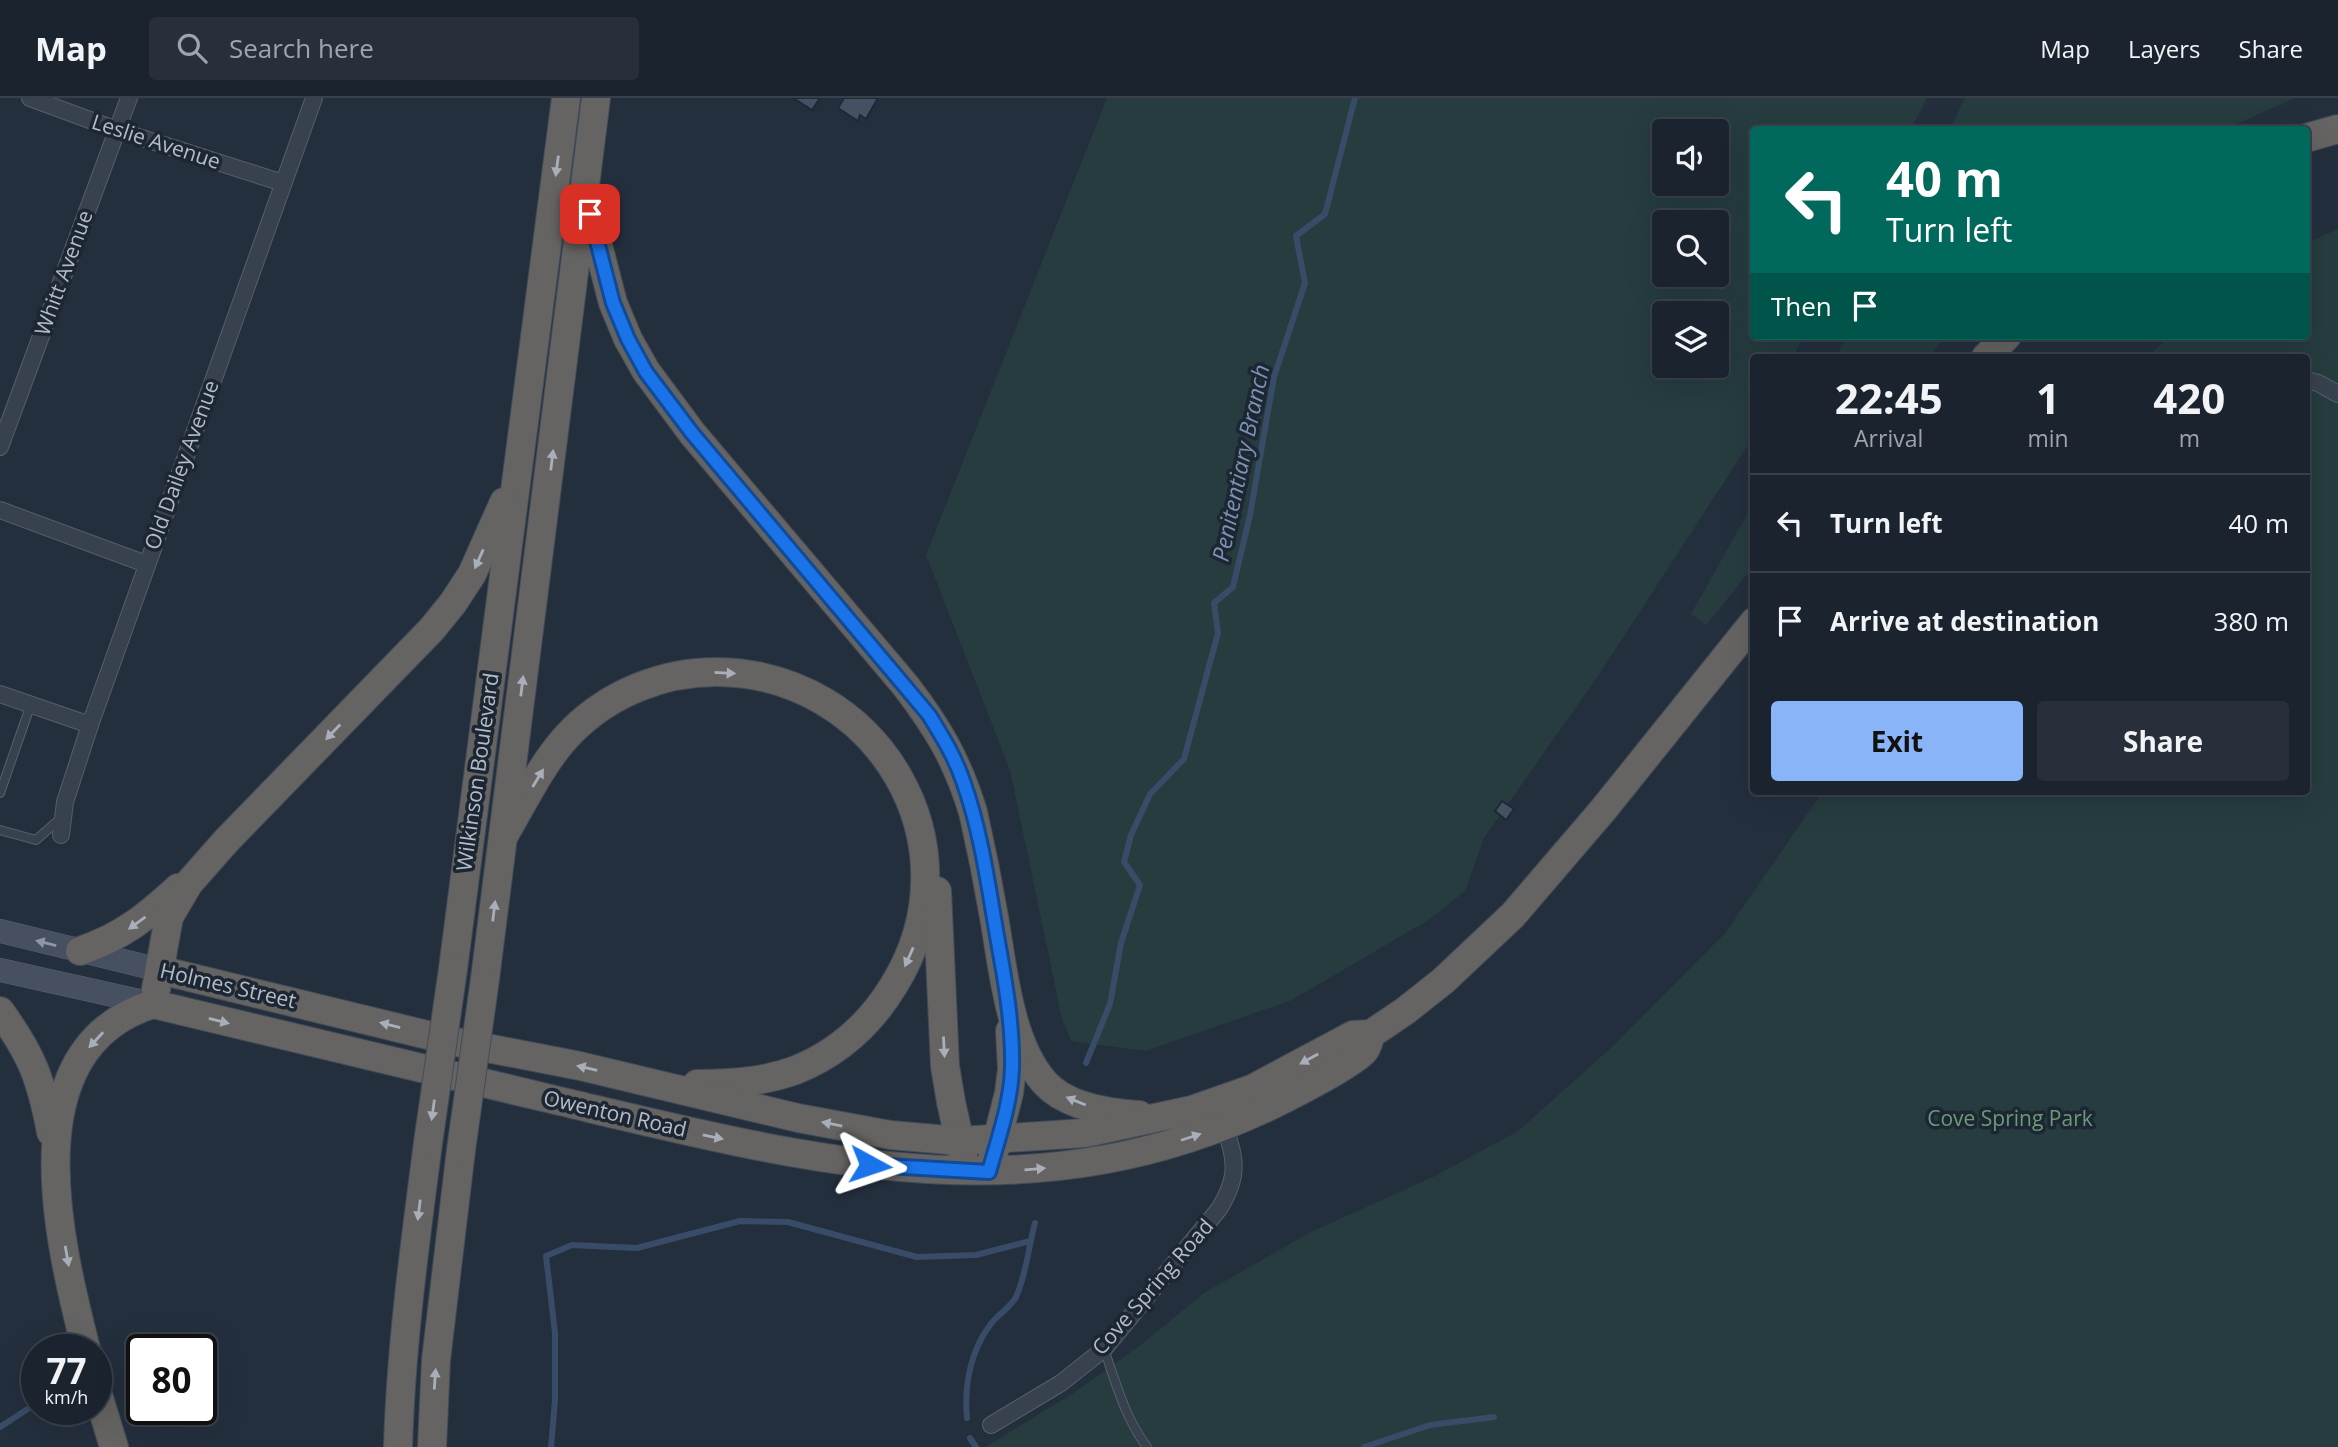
<!DOCTYPE html>
<html lang="en">
<head>
<meta charset="utf-8">
<style>
  :root { --surface:#1b232e; --page:#282f3a; --text:#f1f3f6; --muted:#a0a4aa; --line:#39404a; --accent:#8ab4f8 }
  body { margin:0; font-family:"Open Sans",sans-serif; background:var(--page); color:var(--text); height:100vh; display:flex; flex-direction:column; font-size:26px; white-space:nowrap }
  * { box-sizing:border-box; margin:0 }
  p { font-size:23px; color:var(--muted) }
  .icon { flex:none; width:38px; height:38px; fill:none; stroke:currentColor; stroke-width:2; stroke-linecap:round; stroke-linejoin:round }
  .map { position:relative; flex:1; overflow:hidden }
  .sheet { position:absolute; left:1750px; top:256px; width:560px; height:441px; display:flex; flex-direction:column; background:var(--surface); border-radius:7px; box-shadow:0 7px 28px #0002,0 0 0 2px var(--line) }
  .sheet>* { flex:none }
  .guide { position:absolute; left:1750px; top:28px; width:560px; height:214px; border-radius:7px; box-shadow:0 7px 28px #0002,0 0 0 2px var(--line); background:#00695c; color:#fff; overflow:hidden }
  .controls { position:absolute; left:1652px; top:21px; display:grid; gap:14px }
  .controls a { display:grid; place-items:center; width:77px; height:77px; border-radius:7px; background:var(--surface); box-shadow:0 7px 28px #0002,0 0 0 2px var(--line); font-size:35px }
  .speed { position:absolute; left:21px; top:1236px; display:flex; gap:14px; font-size:35px; font-weight:700; text-align:center }
  .speed>* { display:grid; place-content:center; width:91px; height:91px; border-radius:50%; background:var(--surface); box-shadow:0 7px 28px #0002,0 0 0 2px var(--line); line-height:1 }
  .speed small { font-size:18px; font-weight:400 }
  .speed .limit { border:4px solid #111; border-radius:10px; background:#fff; color:#111 }
  .pin { position:absolute; display:grid; place-items:center; width:60px; height:60px; color:#fff; margin:-30px; border-radius:14px; box-shadow:0 4px 10px #0006 }
  .me { position:absolute; width:77px; margin:-38px; rotate:95deg; stroke-linejoin:round; filter:drop-shadow(0 0 5px #0008) }
  .turn { display:flex; align-items:center; gap:24px; height:147px; padding:0 21px; font-size:32px }
  .turn .icon { width:91px; height:91px; stroke-width:2.5 }
  .turn b { display:block; font-size:49px; line-height:60px }
  .then { display:flex; align-items:center; height:66px; padding:0 21px; background:#0003; gap:14px; font-size:26px }
  .eta { display:flex; justify-content:space-evenly; align-items:center; height:119px; text-align:center }
  .eta b { font-size:42px; font-weight:700; line-height:49px }
  .action { display:flex; gap:14px; margin-top:auto; padding:14px 21px }
  .action a { flex:1; height:80px; border-radius:7px; background:var(--accent); color:#111; font-size:28px; font-weight:700; line-height:80px; text-align:center }
  .action a+a { background:var(--page); color:var(--text) }
  ul { padding:0; list-style:none }
  li { display:flex; align-items:center; gap:21px; height:98px; padding:0 21px; border-top:2px solid var(--line) }
  li div { flex:1 }
  li b { display:block; font-size:26px }
  li em { font-style:normal }
  header { display:flex; align-items:center; gap:42px; box-sizing:border-box; height:98px; padding:0 35px; background:var(--surface); border-bottom:2px solid var(--line) }
  header strong { font-size:33px }
  nav { display:flex; gap:38px; margin-inline-start:auto; font-size:24px }
  .search { width:490px; height:63px; background:var(--page); display:flex; align-items:center; gap:18px; box-sizing:border-box; padding:0 24px; border-radius:7px; color:var(--muted); font-size:26px }
  .map>svg:first-child { display:block }
  .green { fill:#263c3f; fill-rule:evenodd }
  .lines { fill:none; stroke-linecap:round; stroke-linejoin:round }
  .stream { stroke:#394c67; stroke-width:6 }
  .building { fill:#455162; stroke:#1f2835; stroke-width:2 }
  .service-casing { stroke:#565f6c; stroke-width:10 }
  .minor-casing { stroke:#565f6c; stroke-width:18 }
  .secondary-casing { stroke:#565f6c; stroke-width:24 }
  .trunk-casing { stroke:#434c59; stroke-width:30 }
  .service { stroke:#38414e; stroke-width:8 }
  .minor { stroke:#38414e; stroke-width:16 }
  .secondary { stroke:#465061; stroke-width:23 }
  .trunk { stroke:#656462; stroke-width:28 }
  .trunk-bridge-casing { stroke:#434c59; stroke-width:30; stroke-linecap:butt }
  .trunk-bridge { stroke:#656462; stroke-width:28 }
  .oneway { fill:#a8afba }
  .oneway2 { fill:#8e96a5 }
  .route-casing { stroke:#114b97; stroke-width:18 }
  .route { stroke:#1a73e8; stroke-width:12 }
  .labels { text-anchor:middle; stroke-width:7; stroke-linejoin:round; paint-order:stroke }
  .street-label { font-size:21px; fill:#b4bcc9; stroke:#1d2633 }
  .park-label { font-size:21px; fill:#6b9a76; stroke:#1d2633 }
  .water-label { font-size:23px; font-style:italic; fill:#7c92b1; stroke:#1d2633 }
</style>
</head>
<body>
<header>
<strong>Map</strong>
<div class="search"><svg class="icon" aria-label="search" viewBox="0 0 24 24"><circle cx="10" cy="10" r="6"/><path d="M15 15l6 6"/></svg>Search here</div>
<nav><a>Map</a><a>Layers</a><a>Share</a></nav>
</header>
<div class="map">
<svg width="2338" height="1349" viewBox="0 0 2338 1349">
  <rect width="100%" height="100%" fill="#242f3e"/>
  <g class="green">
    <path d="M1107,0h820l-16,31 -157,1v206h50l-11,21h-39l-2,82 -152,234 -116,165 -19,53 -35,28 -138,81 -146,51 -75,-10 -9,-22 -52,-249 -84,-215zM1664,33h53v53h-53zM1664,124h53v53h-53zM1664,215h53v53h-53z"/>
    <path d="M1965,0h330l-70,31h-275z"/>
    <path d="M2338,131v1218h-1353l87,-53 70,-50 62,-51 105,-60 126,-57 83,-45 95,-85 113,-114 97,-141h483v-434h-159l23,-21h136l1,-93z"/>
    <path d="M1847,238h99l-17,21h-93z"/>
    <path d="M1753,406v63l-47,58 -15,-11z"/>
  </g>
  <g class="lines">
    <g class="stream">
      <path d="M1086,965l24,-59 11,-61 19,-58 -16,-23 7,-27 19,-41 34,-35 34,-126 -4,-30 19,-16 17,-72 24,-138 31,-94 -9,-47 29,-22 30,-116"/>
      <path d="M967,1320c-3,-32 3,-66 23,-93 7,-10 20,-17 26,-28 11,-24 12,-49 19,-74"/>
      <path d="M0,1329l37,-24"/>
      <path d="M970,1340l6,9"/>
      <path d="M551,1349l4,-47v-67l-9,-77 26,-11 65,3 103,-27 48,1 129,35 59,-2 54,-14"/>
      <path d="M1364,1349l66,-22 64,-8"/>
    </g>
  </g>
  <g class="building">
    <path d="M793,0h27l-8,12z"/>
    <path d="M844,0h34l-12,21 -6,-4 -2,6 -20,-13z"/>
    <path d="M1502,703l12,8 -8,11 -11,-9z"/>
  </g>
  <g class="lines">
    <defs>
      <g id="service">
        <path d="M0,695l31,-89"/>
        <path d="M0,732l36,10 25,-22"/>
        <path d="M1104,1251c12,34 21,69 43,98"/>
      </g>
      <g id="minor">
        <path d="M30,0l87,32 166,53"/>
        <path d="M2306,282l12,3 20,11"/>
        <path d="M0,349l129,-349"/>
        <path d="M0,412l146,54"/>
        <path d="M0,596l90,31"/>
        <path d="M61,737l4,-33 25,-77 224,-627"/>
        <path d="M991,1327l70,-42 43,-34 115,-140c23,-37 15,-53 3,-91"/>
      </g>
      <g id="secondary">
        <path d="M0,833l160,39"/>
        <path d="M0,872l153,34"/>
      </g>
      <g id="trunk">
        <path d="M2306,40l32,-9"/>
        <path d="M584,93l29,112 15,36 18,32 46,62 213,252c33,43 52,75 68,127 8,35 15,70 21,105 9,51 15,126 51,166 22,24 63,30 94,32"/>
        <path d="M1986,259l21,-21"/>
        <path d="M503,739c21,-35 40,-77 69,-106 38,-38 91,-59 144,-59 162,1 264,173 178,313 -23,38 -56,68 -98,85 -33,12 -65,14 -99,14"/>
        <path d="M937,793l8,175 6,36 12,54"/>
        <path d="M80,853c43,-15 65,-33 98,-63"/>
        <path d="M453,871l113,-871"/>
        <path d="M160,872l296,72 124,24 218,52 92,17 70,6 125,-8 107,-23 60,-21 101,-54 18,-1 34,-23 38,-30 70,-66 90,-105 151,-188"/>
        <path d="M485,881l111,-881"/>
        <path d="M156,891l13,-72 20,-34 38,-43 205,-211 21,-26 19,-29 32,-72"/>
        <path d="M153,906c133,33 266,63 398,95 251,59 478,124 725,4 18,-9 76,-38 88,-52 4,-4 5,-12 7,-17"/>
        <path d="M0,913c32,44 41,68 51,121"/>
        <path d="M993,1058l16,-63 3,-24 -2,-38"/>
        <path d="M86,1251c-27,-107 -76,-300 67,-345"/>
        <path d="M96,1290l18,59"/>
        <path d="M398,1349c3,-102 17,-204 30,-304"/>
        <path d="M432,1349l4,-87 25,-210"/>
      </g>
    </defs>
    <use href="#service" class="service-casing"/>
    <use href="#minor" class="minor-casing"/>
    <use href="#secondary" class="secondary-casing"/>
    <use href="#trunk" class="trunk-casing"/>
    <use href="#service" class="service"/>
    <use href="#minor" class="minor"/>
    <use href="#secondary" class="secondary"/>
    <use href="#trunk" class="trunk"/>
    <defs>
      <g id="trunk-bridge">
        <path d="M428,1045l25,-174"/>
        <path d="M461,1052l24,-171"/>
      </g>
    </defs>
    <use href="#trunk-bridge" class="trunk-bridge-casing"/>
    <use href="#trunk-bridge" class="trunk-bridge"/>
  </g>
  <defs><path id="oneway-solid" d="M-6-.8H1V-3.2L6.5 0L1 3.2V.8H-6Z" transform="scale(1.75)"/></defs>
  <g class="oneway">
    <use href="#oneway-solid" transform="translate(557 68) rotate(98)"/>
    <use href="#oneway-solid" transform="translate(552 362) rotate(-83)"/>
    <use href="#oneway-solid" transform="translate(479 461) rotate(114)"/>
    <use href="#oneway-solid" transform="translate(725 575) rotate(3)"/>
    <use href="#oneway-solid" transform="translate(522 588) rotate(-83)"/>
    <use href="#oneway-solid" transform="translate(333 634) rotate(134)"/>
    <use href="#oneway-solid" transform="translate(538 680) rotate(-59)"/>
    <use href="#oneway-solid" transform="translate(494 813) rotate(-83)"/>
    <use href="#oneway-solid" transform="translate(137 825) rotate(144)"/>
    <use href="#oneway-solid" transform="translate(909 859) rotate(114)"/>
    <use href="#oneway-solid" transform="translate(219 923) rotate(14)"/>
    <use href="#oneway-solid" transform="translate(390 927) rotate(-166)"/>
    <use href="#oneway-solid" transform="translate(96 942) rotate(133)"/>
    <use href="#oneway-solid" transform="translate(944 949) rotate(87)"/>
    <use href="#oneway-solid" transform="translate(1309 961) rotate(151)"/>
    <use href="#oneway-solid" transform="translate(587 970) rotate(-167)"/>
    <use href="#oneway-solid" transform="translate(1076 1003) rotate(-158)"/>
    <use href="#oneway-solid" transform="translate(433 1012) rotate(98)"/>
    <use href="#oneway-solid" transform="translate(832 1026) rotate(-169)"/>
    <use href="#oneway-solid" transform="translate(713 1039) rotate(11)"/>
    <use href="#oneway-solid" transform="translate(1191 1039) rotate(-18)"/>
    <use href="#oneway-solid" transform="translate(1035 1071) rotate(-5)"/>
    <use href="#oneway-solid" transform="translate(419 1112) rotate(97)"/>
    <use href="#oneway-solid" transform="translate(67 1158) rotate(80)"/>
    <use href="#oneway-solid" transform="translate(435 1281) rotate(-86)"/>
  </g>
  <use class="oneway2" href="#oneway-solid" transform="translate(46 845) rotate(-166)"/>
  <g class="lines">
    <defs>
      <path id="route" d="M590,116l23,89 15,36 18,33 46,61 237,282c13,21 26,42 34,66 18,50 25,103 34,155 8,44 16,88 15,132 -1,35 -14,71 -23,104l-119,-7"/>
    </defs>
    <use href="#route" class="route-casing"/>
    <use href="#route" class="route"/>
  </g>
  <g class="labels">
    <g class="street-label">
      <text transform="translate(156 44) rotate(18)" y="7">Leslie Avenue</text>
      <text transform="translate(64 175) rotate(-70)" y="7">Whitt Avenue</text>
      <text transform="translate(182 367) rotate(-70)" y="7">Old Dailey Avenue</text>
      <text transform="translate(478 674) rotate(-82)" y="7">Wilkinson Boulevard</text>
      <text transform="translate(228 888) rotate(13)" y="7">Holmes Street</text>
      <text transform="translate(615 1016) rotate(13)" y="7">Owenton Road</text>
      <text transform="translate(1153 1189) rotate(-49)" y="7">Cove Spring Road</text>
    </g>
    <g class="park-label">
      <text x="2010" y="1028">Cove Spring Park</text>
    </g>
    <g class="water-label">
      <text transform="translate(1241 365) rotate(-78)" y="8">Penitentiary Branch</text>
    </g>
  </g>
</svg>
<div class="controls">
<a><svg class="icon" aria-label="sound" viewBox="0 0 24 24"><path d="M4 9h4l5-4v14l-5-4H4zM17 9q2 3 0 6"/></svg></a>
<a><svg class="icon" aria-label="search" viewBox="0 0 24 24"><circle cx="10" cy="10" r="6"/><path d="M15 15l6 6"/></svg></a>
<a><svg class="icon" aria-label="layers" viewBox="0 0 24 24"><path d="M12 4l9 5-9 5-9-5zM3 14l9 5 9-5"/></svg></a>
</div>
<div class="speed"><div>77<small>km/h</small></div><div class="limit">80</div></div>
<div class="pin" style="left:590px;top:116px;background:#d93025"><svg class="icon" aria-label="arrive" viewBox="0 0 24 24"><path d="M6 21V4h12l-3 4 3 4H6"/></svg></div>
<svg class="me" style="left:870px;top:1067px" viewBox="-20 -20 40 40"><path d="M0-17L14 15 0 8-14 15z" fill="#1a73e8" stroke="#fff" stroke-width="4"/></svg>
<div class="guide">
<div class="turn"><svg class="icon" aria-label="left" viewBox="0 0 24 24"><path d="M17 20v-9H6M10 6l-5 5 5 5"/></svg><div><b>40 m</b>Turn left</div></div>
<div class="then">Then<svg class="icon" aria-label="arrive" viewBox="0 0 24 24"><path d="M6 21V4h12l-3 4 3 4H6"/></svg></div>
</div>
<section class="sheet">
<div class="eta">
<div><b>22:45</b><p>Arrival</p></div>
<div><b>1</b><p>min</p></div>
<div><b>420</b><p>m</p></div>
</div>
<ul>
<li><svg class="icon" aria-label="left" viewBox="0 0 24 24"><path d="M17 20v-9H6M10 6l-5 5 5 5"/></svg><div><b>Turn left</b></div><em>40 m</em></li>
<li><svg class="icon" aria-label="arrive" viewBox="0 0 24 24"><path d="M6 21V4h12l-3 4 3 4H6"/></svg><div><b>Arrive at destination</b></div><em>380 m</em></li>
</ul>
<div class="action"><a>Exit</a><a>Share</a></div>
</section>
</div>
</body>
</html>
